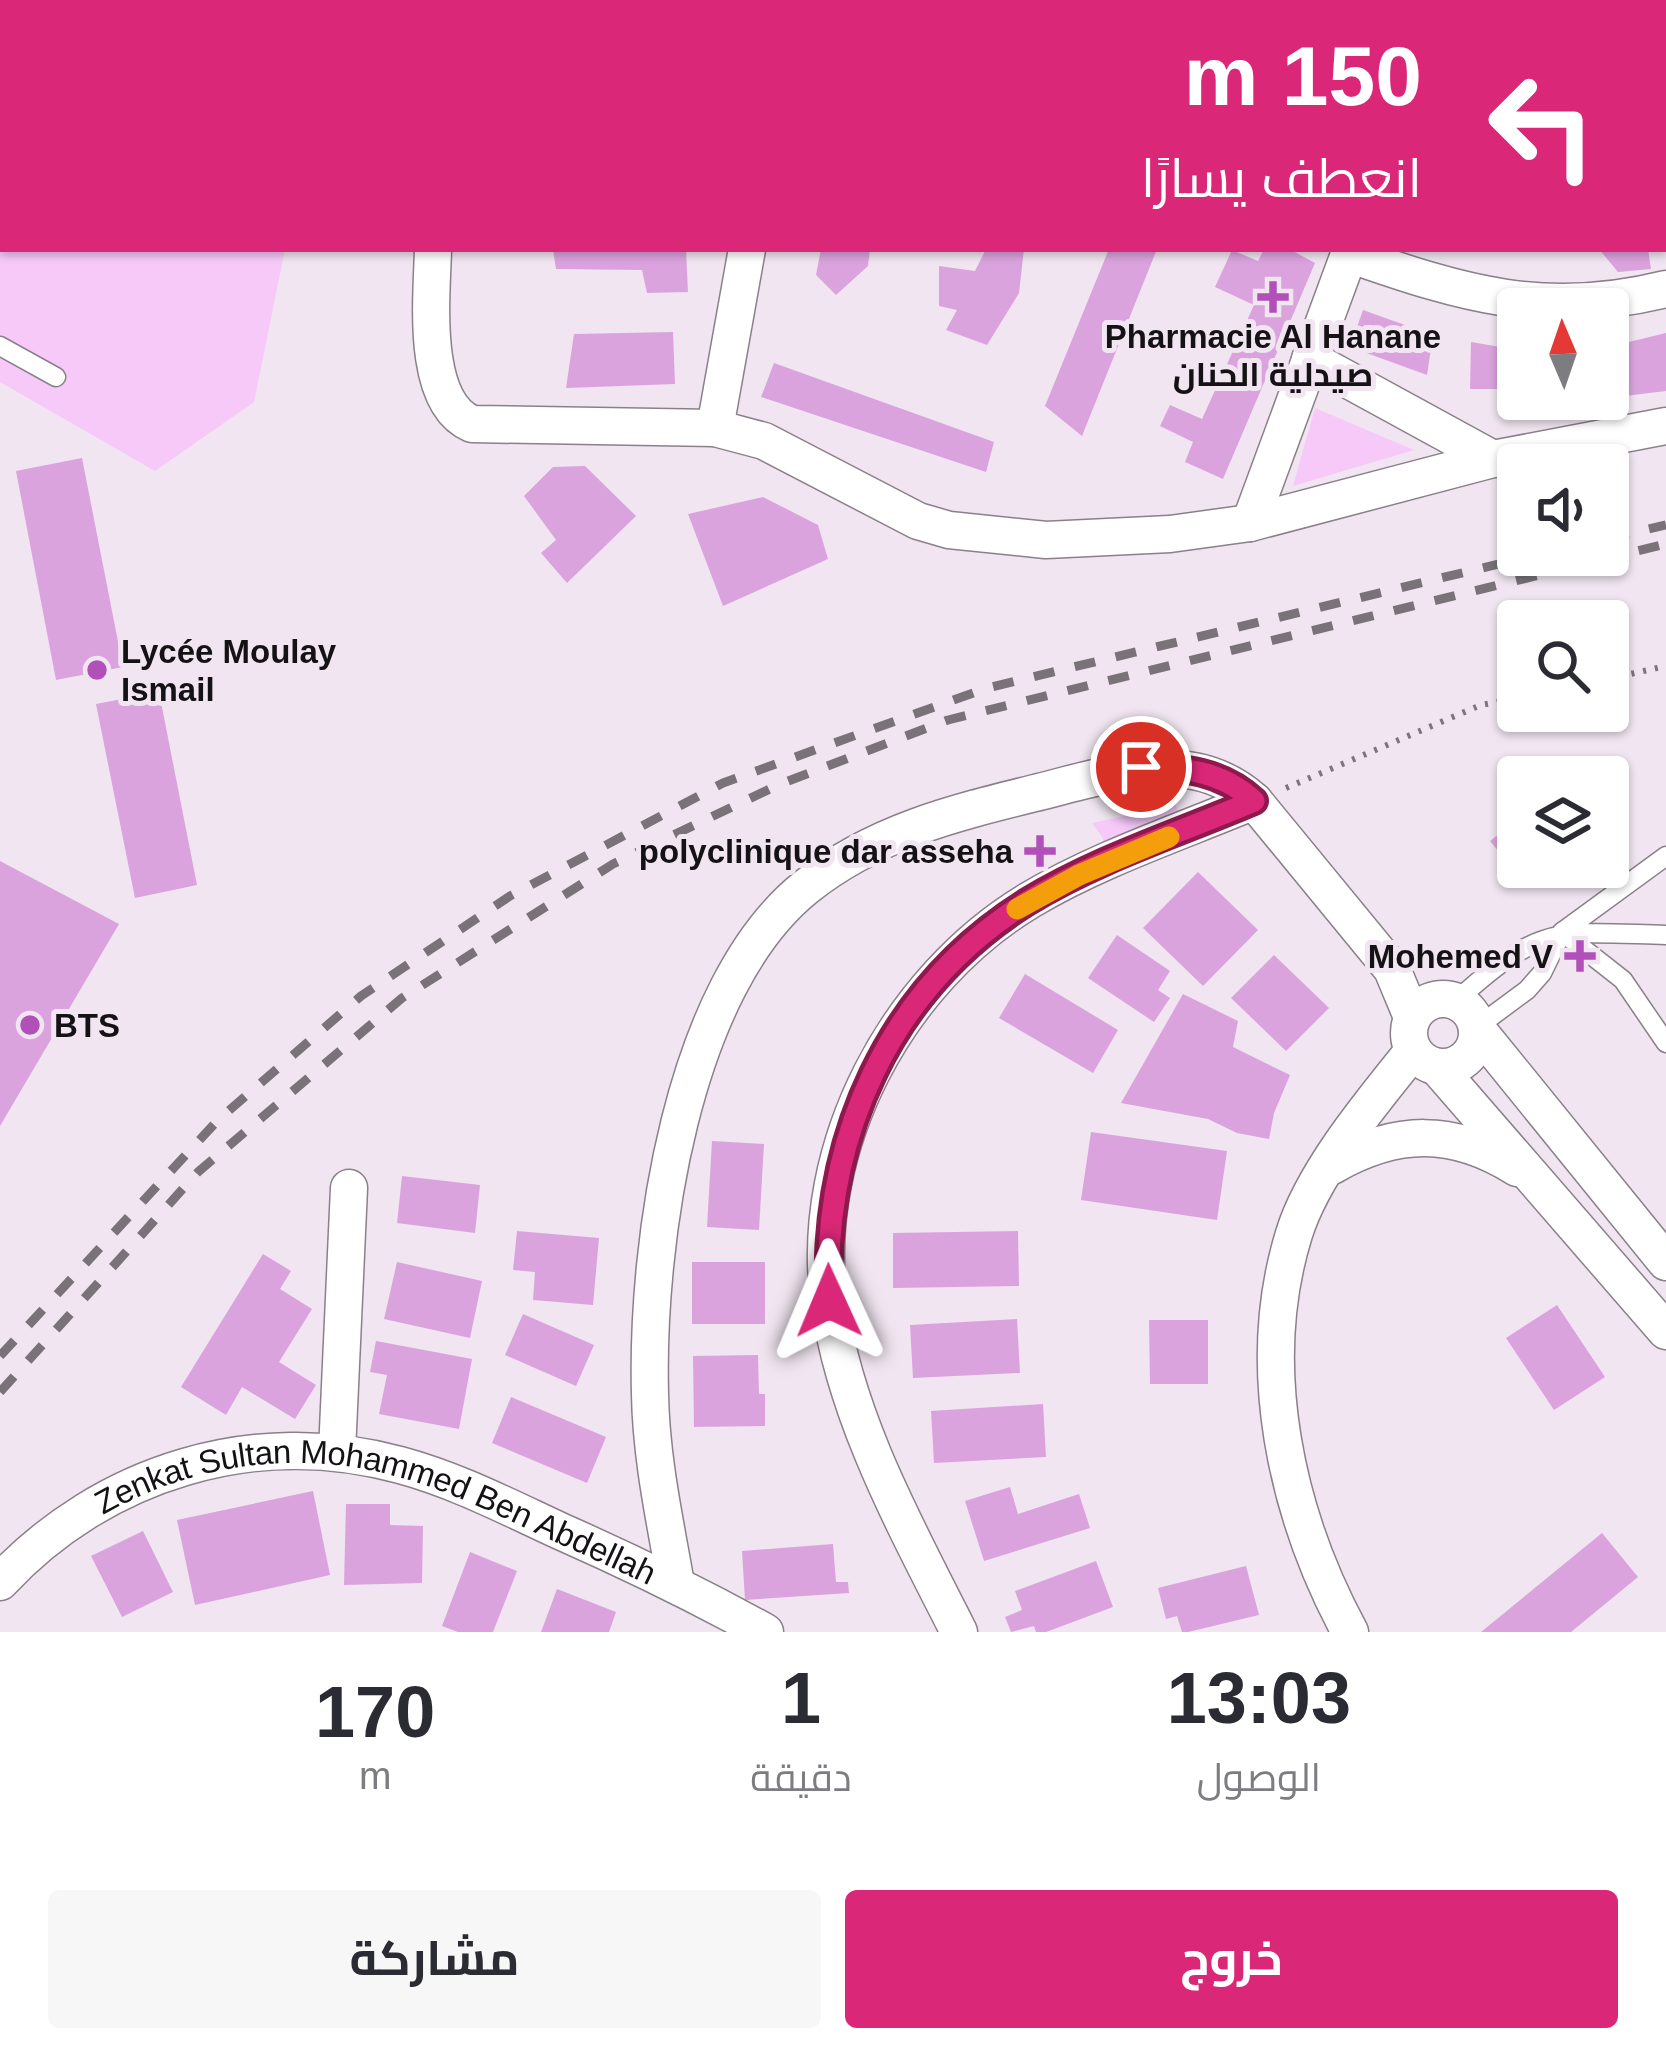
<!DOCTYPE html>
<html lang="ar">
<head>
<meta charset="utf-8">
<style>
  :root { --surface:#fff; --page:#f7f7f7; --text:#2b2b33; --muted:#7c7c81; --accent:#db2777 }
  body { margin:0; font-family:Helvetica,Cairo,sans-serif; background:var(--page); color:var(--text); direction:rtl; height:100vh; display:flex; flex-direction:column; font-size:45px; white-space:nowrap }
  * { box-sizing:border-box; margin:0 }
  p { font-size:39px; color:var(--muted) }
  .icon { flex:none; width:66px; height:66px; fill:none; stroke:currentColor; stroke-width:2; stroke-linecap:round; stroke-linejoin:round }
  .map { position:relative; height:1632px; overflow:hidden; direction:ltr }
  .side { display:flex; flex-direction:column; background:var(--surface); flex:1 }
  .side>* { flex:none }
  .top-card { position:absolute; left:0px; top:0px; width:1668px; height:252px; box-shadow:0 3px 9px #0004; direction:rtl; background:#db2777; color:#fff; overflow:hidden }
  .needle { width:78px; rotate:358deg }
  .controls { position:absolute; left:1497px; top:288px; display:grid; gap:24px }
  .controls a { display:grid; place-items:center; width:132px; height:132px; border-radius:12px; background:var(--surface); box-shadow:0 3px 9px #0004; font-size:60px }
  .pin { position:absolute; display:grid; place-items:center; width:102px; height:102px; color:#fff; margin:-51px; border:6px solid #fff; border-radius:50%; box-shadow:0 3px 12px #0007 }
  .me { position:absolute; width:132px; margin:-66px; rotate:359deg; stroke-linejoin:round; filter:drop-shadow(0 0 9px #0008) }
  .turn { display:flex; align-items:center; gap:42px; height:252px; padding:0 48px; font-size:54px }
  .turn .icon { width:156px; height:156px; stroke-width:2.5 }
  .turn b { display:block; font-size:84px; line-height:102px }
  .eta { display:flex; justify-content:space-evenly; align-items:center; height:204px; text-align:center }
  .eta b { font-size:72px; font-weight:700; line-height:84px }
  .primary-button { display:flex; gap:24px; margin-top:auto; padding:24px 48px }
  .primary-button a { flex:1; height:138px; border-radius:12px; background:var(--accent); color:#fff; font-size:48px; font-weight:700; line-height:138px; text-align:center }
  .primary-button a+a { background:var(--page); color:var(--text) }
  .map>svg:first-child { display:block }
  .green { fill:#f6c9f9 }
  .building { fill:#dba3de }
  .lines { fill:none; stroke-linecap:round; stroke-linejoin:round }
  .service-casing { stroke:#8a808a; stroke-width:21 }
  .minor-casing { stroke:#8a808a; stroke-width:39 }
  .path { stroke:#7c757c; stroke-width:6; stroke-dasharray:3 9; stroke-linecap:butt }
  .service { stroke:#fff; stroke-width:18 }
  .minor { stroke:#fff; stroke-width:36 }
  .rail { stroke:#797379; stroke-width:9; stroke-dasharray:21 21; stroke-linecap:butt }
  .route-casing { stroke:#8e194d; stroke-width:30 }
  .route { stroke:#db2777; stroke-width:21 }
  .slow { stroke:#f59e0b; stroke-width:21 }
  .poi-dot { fill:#b050b8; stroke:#f0e5f0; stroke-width:4.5 }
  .labels { text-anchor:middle; stroke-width:10; stroke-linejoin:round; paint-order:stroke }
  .poi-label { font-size:33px; font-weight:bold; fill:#151215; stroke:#f0e5f0; text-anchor:start }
  .street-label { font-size:33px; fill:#151215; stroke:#f0e5f0 }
</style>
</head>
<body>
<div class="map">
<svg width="1666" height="1632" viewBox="0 0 1666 1632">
  <rect width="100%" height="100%" fill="#f0e5f0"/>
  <g class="green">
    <path d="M0,0h336l-333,3v246h282l-31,153 -99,69 -155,-89z"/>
    <path d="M1315,408l99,42 -121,36z"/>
    <path d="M1176,805l4,10 -78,34 1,-11 -11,-15z"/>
  </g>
  <g class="building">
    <path d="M553,249h133l2,43 -41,1 -5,-23 -86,-1z"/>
    <path d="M821,249h49l-2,17 -32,29 -20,-20z"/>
    <path d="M986,249h38l-5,44 -32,52 -41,-15 11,-20 -18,-4v-40l36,5z"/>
    <path d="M1109,249h48l-75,187 -37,-30z"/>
    <path d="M1264,249h25l26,14 -92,216 -38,-17 8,-20 -33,-16 10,-21 32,14 52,-114 -39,-18 17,-37 26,11z"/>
    <path d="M1599,249h49l3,20 -33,3z"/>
    <path d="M1363,310l70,25 -6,40 -77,-28z"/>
    <path d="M673,332l2,52 -109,4 8,-54z"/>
    <path d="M1666,333v58l-58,7v-51z"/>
    <path d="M1471,342l47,8v39h-48z"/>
    <path d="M774,363l220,79 -8,30 -225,-75z"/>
    <path d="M82,458l41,209 -67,13 -40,-209z"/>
    <path d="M585,466l51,50 -69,67 -26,-30 15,-13 -32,-44 29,-29z"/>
    <path d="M763,497l55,28 10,34 -105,47 -35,-92z"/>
    <path d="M159,692l38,193 -62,13 -39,-194z"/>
    <path d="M1518,819v48h15l-13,11 -30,-37z"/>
    <path d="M0,861l119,63 -119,202z"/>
    <path d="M1198,872l60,58 -55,56 -60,-58z"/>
    <path d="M1117,935l53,36 -12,19 12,8 -16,24 -66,-44z"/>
    <path d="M1274,955l55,53 -43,43 -55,-53z"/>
    <path d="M1025,974l93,56 -25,43 -94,-55z"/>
    <path d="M1183,994l55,27 -5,26 57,28 -16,38 -5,26 -32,-6 -29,-14 -87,-16z"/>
    <path d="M1091,1132l136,19 -10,69 -136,-20z"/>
    <path d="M712,1141l52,3 -5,86 -52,-3z"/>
    <path d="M402,1176l78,9 -5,48 -78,-10z"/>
    <path d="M517,1231l82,7 -6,67 -60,-5 2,-28 -22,-2z"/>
    <path d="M1018,1231l1,55 -126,2v-55z"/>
    <path d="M263,1254l28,17 -11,18 32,20 -33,53 37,23 -21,34 -53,-32 -16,28 -45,-28z"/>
    <path d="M397,1262l85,19 -12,57 -86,-19z"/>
    <rect x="692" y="1262" width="73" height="62"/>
    <path d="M1557,1305l48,72 -51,33 -48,-72z"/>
    <path d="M523,1314l71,31 -18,41 -71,-31z"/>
    <path d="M1017,1319l3,54 -107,5 -3,-53z"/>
    <path d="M1149,1320h59v64h-58z"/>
    <path d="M376,1341l96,18 -13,70 -80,-15 8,-39 -17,-3z"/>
    <path d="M758,1355l1,39h6v32l-71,1 -1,-71z"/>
    <path d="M511,1397l95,40 -19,46 -95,-40z"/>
    <path d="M1043,1404l3,53 -112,6 -3,-52z"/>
    <path d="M1010,1487l8,27 61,-20 11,34 -106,33 -19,-60z"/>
    <path d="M313,1491l17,84 -135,30 -18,-85z"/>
    <path d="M346,1504h44v21l33,1 -1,57 -78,2z"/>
    <path d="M143,1531l30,61 -51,25 -31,-61z"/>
    <path d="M1602,1533l36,44 -67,55h-90z"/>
    <path d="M833,1544l3,38h12l1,11 -104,7 -3,-49z"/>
    <path d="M470,1552l47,19 -24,61h-35l-16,-6z"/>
    <path d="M1096,1561l17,46 -67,25h-10l-2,-6 -23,6 -6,-15 17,-7 -7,-19z"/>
    <path d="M1246,1566l13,49 -71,17h-6l-5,-16 -11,3 -8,-31z"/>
    <path d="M557,1589l59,23 -7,20h-68z"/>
  </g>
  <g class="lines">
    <defs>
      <g id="service">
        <path d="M0,346l56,31"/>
        <path d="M1562,932l61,48 43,63"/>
        <path d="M1456,1001c86,-78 99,-69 210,-66"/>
        <path d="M1477,1027l50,-37 15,-17 20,-41 104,-76"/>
      </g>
      <g id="minor">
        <path d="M1649,0l1,3"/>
        <path d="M435,3v-3"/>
        <path d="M784,3l1,-3"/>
        <path d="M1106,3l1,-3"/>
        <path d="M1445,3l2,-3"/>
        <path d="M1665,73l1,4"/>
        <path d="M433,249c-1,46 -13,153 39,175l243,4 49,13 154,80 31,9 97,10 124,-6 80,-11 243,-64 173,-33"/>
        <path d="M1349,254c114,40 197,65 317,35"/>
        <path d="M1310,359l183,100"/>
        <path d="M715,428l32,-179"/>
        <path d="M1250,523l101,-274"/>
        <circle cx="1443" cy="1033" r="34"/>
        <path d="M1477,1029l189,233"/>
        <path d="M1437,1067l229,264"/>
        <path d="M1332,1166c64,-37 121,-38 185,2"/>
        <path d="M337,1452l12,-264"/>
        <path id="s1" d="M0,1582c102,-110 255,-157 400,-117 56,15 108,42 160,66 70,31 138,64 205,101"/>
        <path d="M676,1584c-11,-63 -25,-126 -26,-190 -4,-150 31,-407 156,-507 69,-55 148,-74 233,-95 72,-18 153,-47 215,9l138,168 20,48"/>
        <path d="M959,1632c-52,-103 -114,-214 -130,-330 -21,-156 68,-322 201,-402 69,-41 150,-68 224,-99"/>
        <path d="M1350,1632c-64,-118 -97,-266 -56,-398 19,-62 78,-132 119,-183"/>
      </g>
    </defs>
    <use href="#service" class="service-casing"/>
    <use href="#minor" class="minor-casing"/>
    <g class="path">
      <path d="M1608,679l58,-13"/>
      <path d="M1286,788l195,-83 37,-7"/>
    </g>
    <use href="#service" class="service"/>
    <use href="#minor" class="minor"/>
    <g class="rail">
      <path d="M1608,538l58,-13"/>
      <path d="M0,1356l218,-236 143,-124 149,-100 213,-113 264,-95 549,-133"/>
      <path d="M0,1392l198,-220 204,-174 211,-134 165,-79 170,-65 718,-176"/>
    </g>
  </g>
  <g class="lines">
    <defs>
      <path id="route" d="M829,1301c-7,-162 59,-312 198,-399 70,-43 152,-69 227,-101 -32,-30 -71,-34 -113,-34"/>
    </defs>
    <use href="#route" class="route-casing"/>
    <use href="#route" class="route"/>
    <path class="slow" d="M1017,909l62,-34 90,-38"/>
  </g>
  <g class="poi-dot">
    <path d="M1267 279h12v12h12v12h-12v12h-12v-12h-12v-12h12z"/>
    <circle cx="97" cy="670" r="12"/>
    <path d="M1034 833h12v12h12v12h-12v12h-12v-12h-12v-12h12z"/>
    <path d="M1574 938h12v12h12v12h-12v12h-12v-12h-12v-12h12z"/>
    <circle cx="30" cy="1025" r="12"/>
  </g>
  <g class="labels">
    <g class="poi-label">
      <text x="1273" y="348" text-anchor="middle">Pharmacie Al Hanane<tspan x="1273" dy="38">صيدلية الحنان</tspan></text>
      <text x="121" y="663">Lycée Moulay<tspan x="121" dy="38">Ismail</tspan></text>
      <text x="1013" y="863" text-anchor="end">polyclinique dar asseha</text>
      <text x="1553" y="968" text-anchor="end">Mohemed V</text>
      <text x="54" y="1037">BTS</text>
    </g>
    <g class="street-label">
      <text dy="12" stroke="none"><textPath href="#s1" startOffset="420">Zenkat Sultan Mohammed Ben Abdellah</textPath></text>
    </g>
  </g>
</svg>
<div class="controls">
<a><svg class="needle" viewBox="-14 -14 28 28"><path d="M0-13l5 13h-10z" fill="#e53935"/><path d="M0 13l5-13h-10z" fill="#7c7c81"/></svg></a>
<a><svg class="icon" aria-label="sound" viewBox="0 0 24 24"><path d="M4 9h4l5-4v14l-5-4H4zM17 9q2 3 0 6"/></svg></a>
<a><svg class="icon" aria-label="search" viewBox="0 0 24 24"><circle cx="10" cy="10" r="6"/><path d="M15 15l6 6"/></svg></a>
<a><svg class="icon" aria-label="layers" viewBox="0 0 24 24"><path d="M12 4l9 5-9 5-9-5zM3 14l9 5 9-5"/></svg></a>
</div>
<div class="pin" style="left:1141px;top:767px;background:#d93025"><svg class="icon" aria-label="arrive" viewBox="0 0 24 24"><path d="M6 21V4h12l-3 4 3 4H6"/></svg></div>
<svg class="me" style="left:829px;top:1301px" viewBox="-20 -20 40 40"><path d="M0-17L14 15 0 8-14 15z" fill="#db2777" stroke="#fff" stroke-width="4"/></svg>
<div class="top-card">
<div class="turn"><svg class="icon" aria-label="left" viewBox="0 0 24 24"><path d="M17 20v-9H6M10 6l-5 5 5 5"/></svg><div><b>150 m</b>انعطف يسارًا</div></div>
</div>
</div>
<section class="side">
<div class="eta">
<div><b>13:03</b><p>الوصول</p></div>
<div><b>1</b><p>دقيقة</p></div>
<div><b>170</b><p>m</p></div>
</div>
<div class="primary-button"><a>خروج</a><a>مشاركة</a></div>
</section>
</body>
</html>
